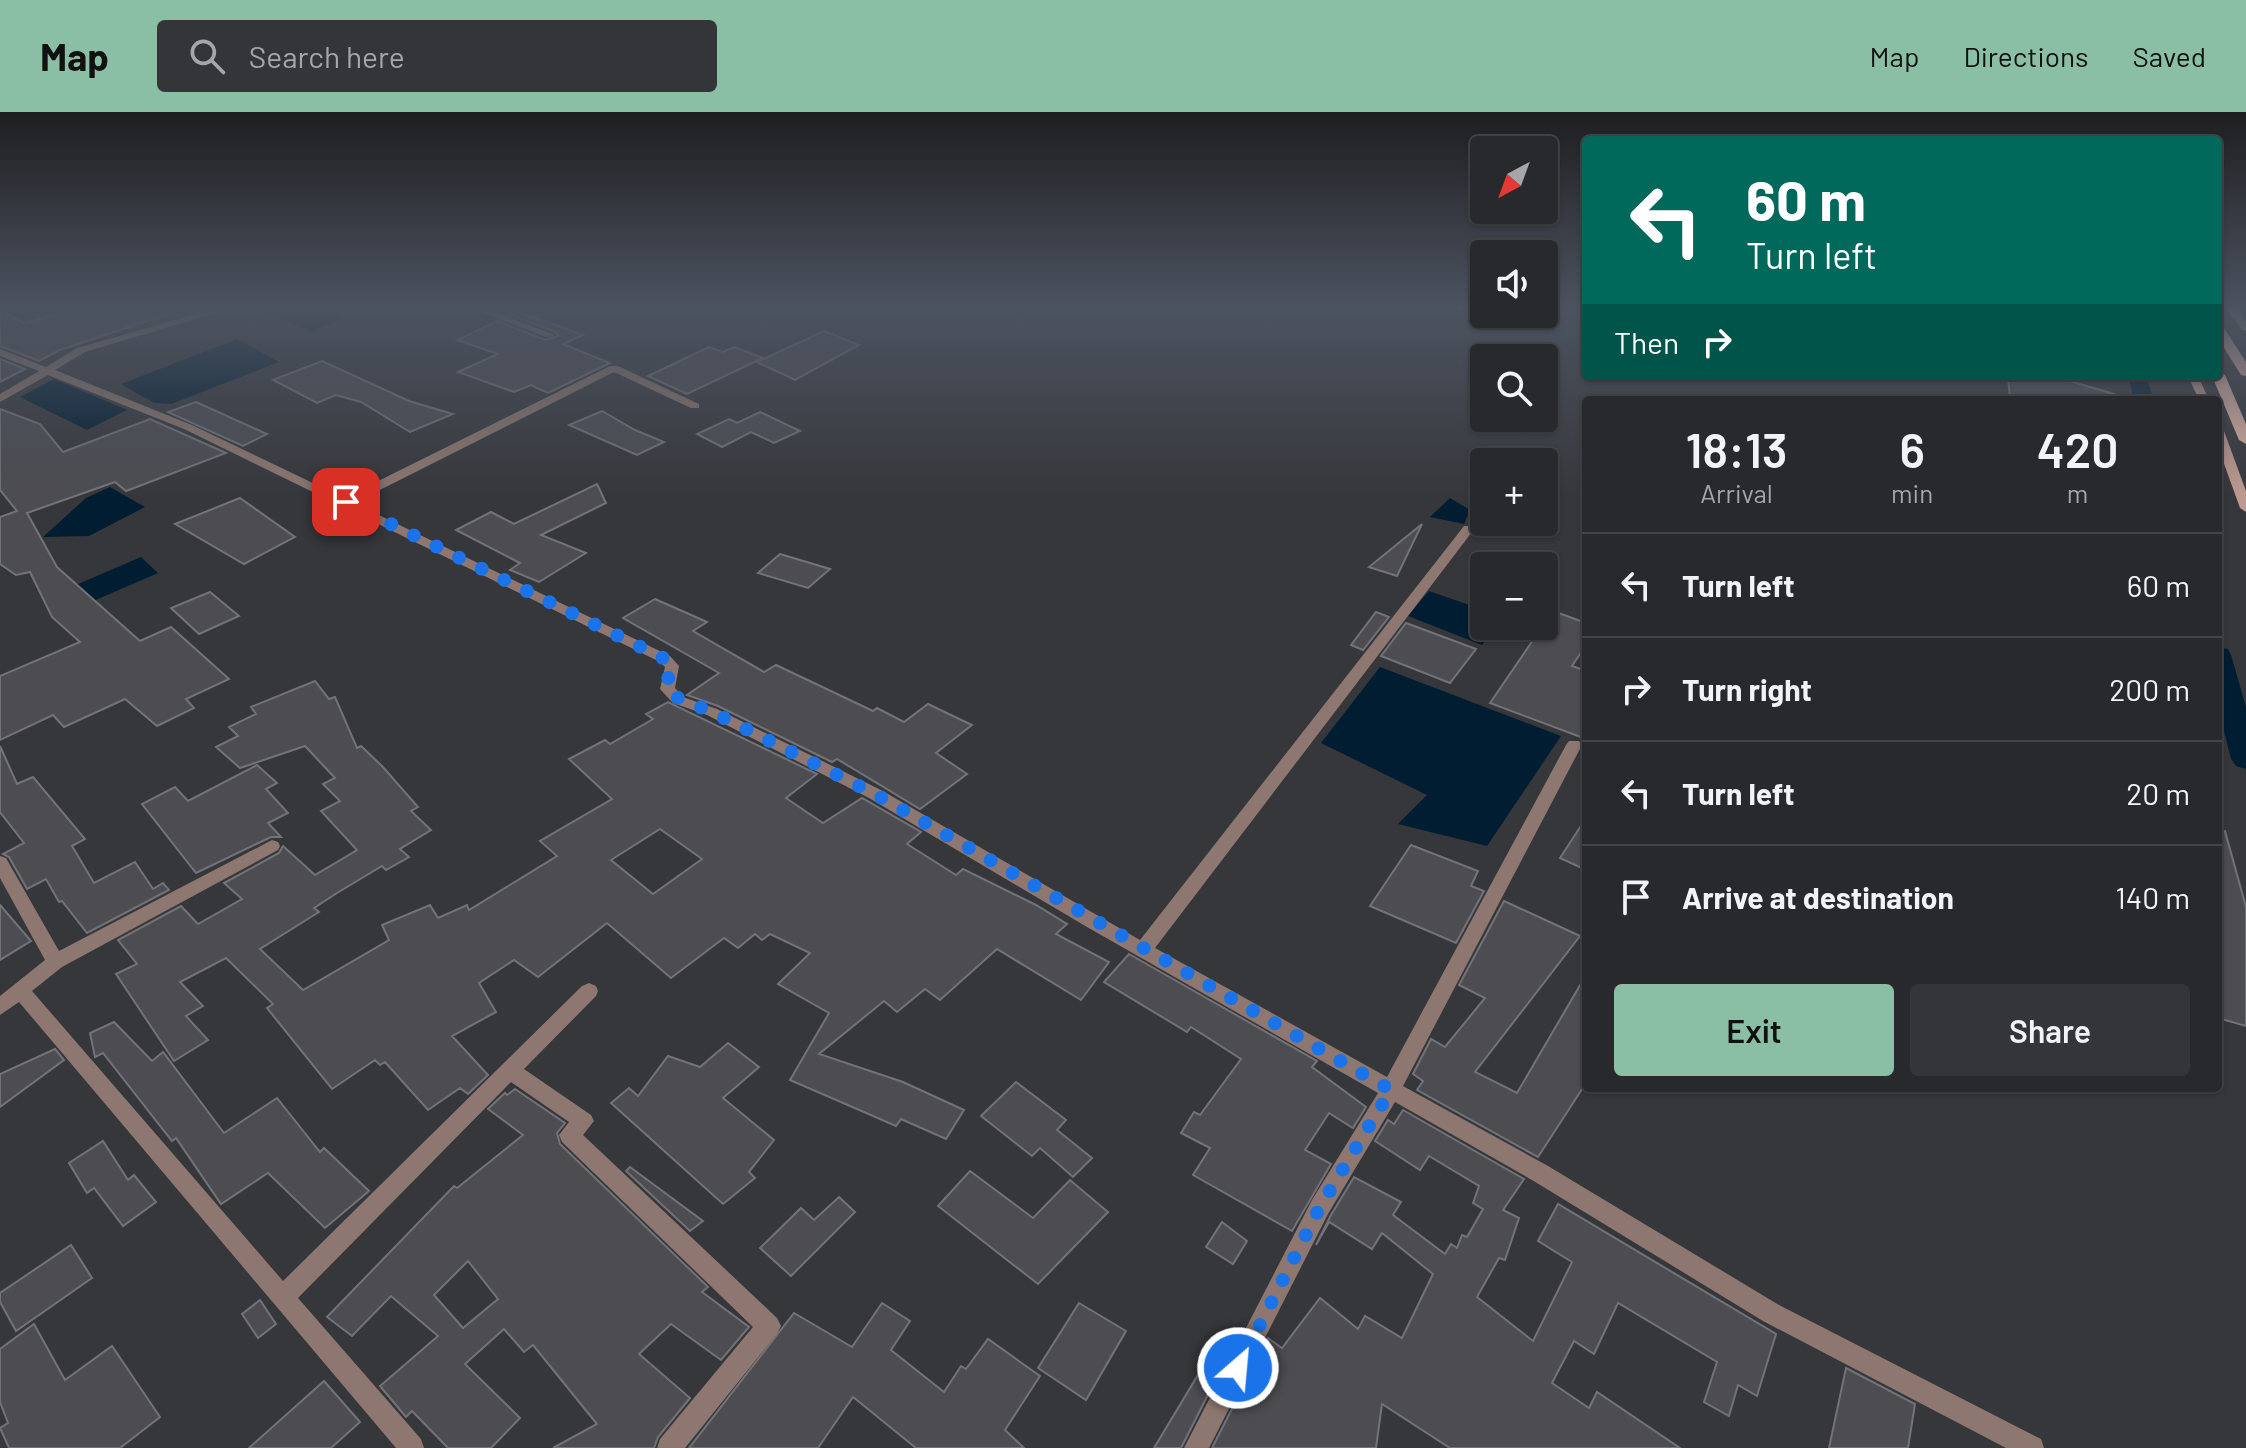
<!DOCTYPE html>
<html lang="en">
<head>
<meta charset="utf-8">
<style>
  :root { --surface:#28292c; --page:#343538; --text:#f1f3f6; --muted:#a5a6a9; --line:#444548; --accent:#8abfa5 }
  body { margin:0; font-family:Barlow,sans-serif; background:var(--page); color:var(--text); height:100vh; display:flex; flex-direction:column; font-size:30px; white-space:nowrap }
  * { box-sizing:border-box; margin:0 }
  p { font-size:26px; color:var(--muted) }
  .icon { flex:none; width:44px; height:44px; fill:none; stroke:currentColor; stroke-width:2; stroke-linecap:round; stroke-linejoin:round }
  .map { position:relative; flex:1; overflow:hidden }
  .side { position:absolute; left:1582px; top:284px; width:640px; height:696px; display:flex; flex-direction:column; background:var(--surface); border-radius:8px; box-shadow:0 2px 6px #0004,0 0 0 2px var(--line) }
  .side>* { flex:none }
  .top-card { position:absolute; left:1582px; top:24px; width:640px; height:244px; border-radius:8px; box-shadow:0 2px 6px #0004,0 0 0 2px var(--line); background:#00695c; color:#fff; overflow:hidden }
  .needle { width:52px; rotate:221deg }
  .fabs { position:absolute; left:1470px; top:24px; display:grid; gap:16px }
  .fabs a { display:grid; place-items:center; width:88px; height:88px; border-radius:8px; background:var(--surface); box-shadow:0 2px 6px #0004,0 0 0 2px var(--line); font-size:40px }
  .pin { position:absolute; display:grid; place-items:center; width:68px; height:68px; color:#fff; margin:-34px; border-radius:16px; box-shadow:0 4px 12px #0006 }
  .me { position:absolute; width:88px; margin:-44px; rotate:27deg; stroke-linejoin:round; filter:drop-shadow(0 0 6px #0008) }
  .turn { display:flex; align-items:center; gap:28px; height:168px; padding:0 32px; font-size:36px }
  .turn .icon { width:104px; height:104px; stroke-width:2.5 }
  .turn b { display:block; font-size:56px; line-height:68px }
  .then { display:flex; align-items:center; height:76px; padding:0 32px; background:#0003; gap:16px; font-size:30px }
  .eta { display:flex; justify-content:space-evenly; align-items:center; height:136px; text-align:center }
  .eta b { font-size:48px; font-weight:600; line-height:56px }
  .action { display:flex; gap:16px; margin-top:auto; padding:16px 32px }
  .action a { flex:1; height:92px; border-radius:8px; background:var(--accent); color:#111; font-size:32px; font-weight:600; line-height:92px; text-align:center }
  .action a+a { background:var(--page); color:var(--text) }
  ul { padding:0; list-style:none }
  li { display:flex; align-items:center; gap:24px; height:104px; padding:0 32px; border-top:2px solid var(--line) }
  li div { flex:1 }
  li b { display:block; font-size:30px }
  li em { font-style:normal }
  header { display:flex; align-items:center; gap:48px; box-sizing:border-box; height:112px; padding:0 40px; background:var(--accent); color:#111 }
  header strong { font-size:38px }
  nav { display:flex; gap:44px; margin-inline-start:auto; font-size:28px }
  .search { width:560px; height:72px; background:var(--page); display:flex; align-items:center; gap:20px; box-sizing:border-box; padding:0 28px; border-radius:8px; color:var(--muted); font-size:30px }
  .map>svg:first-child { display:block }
  .water { fill:#011d32 }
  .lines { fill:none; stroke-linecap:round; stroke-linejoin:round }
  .canal { fill:#011d32; fill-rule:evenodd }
  .building { fill:#4c4c51; stroke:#727378; stroke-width:2; fill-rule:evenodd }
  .street { fill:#8d7770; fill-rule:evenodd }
  .secondary { fill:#bd9a8f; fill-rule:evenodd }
  .primary { fill:#e3b5a6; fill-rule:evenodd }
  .route { stroke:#1a73e8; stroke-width:14; stroke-dasharray:0 25.2 }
</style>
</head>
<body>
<header>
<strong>Map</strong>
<div class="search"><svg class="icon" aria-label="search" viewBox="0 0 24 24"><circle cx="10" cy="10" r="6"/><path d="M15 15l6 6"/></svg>Search here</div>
<nav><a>Map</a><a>Directions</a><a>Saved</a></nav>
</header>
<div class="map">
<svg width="2246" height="1336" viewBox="0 0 2246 1336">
  <rect width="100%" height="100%" fill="#36373b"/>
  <g class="water">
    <path d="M269,198h60l16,8 -34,13 -43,-18z"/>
    <path d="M237,227l42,23 -108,42 -17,-1 -33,-19z"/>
    <path d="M54,267l73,31 -40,20 -67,-33z"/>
    <path d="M110,375l35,20 -56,29 -46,1 43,-39z"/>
    <path d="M1450,386l20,12 -6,14 -34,-7z"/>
    <path d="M141,445l17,16 -90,39 -20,-15z"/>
    <path d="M1429,479l55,19v16h11l-13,19 -74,-29z"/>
    <path d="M1380,555l181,69 -74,110 -89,-22 29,-29 -106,-52z"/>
  </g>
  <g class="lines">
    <g class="canal">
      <path d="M2132,264h14l8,24h-20l-5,-20z"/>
      <path d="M2218,535l10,2 3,6 15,52v62l-10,-3 -5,-7 -13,-52z"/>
    </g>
  </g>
  <g class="building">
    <path d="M0,198l24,13 45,-13h100v4l-109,36 -21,11 -39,-15z"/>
    <path d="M519,200l64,23 -20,9 47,19 -62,30 -17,-8 -17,7 -56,-20 40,-18 -41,-14 40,-19 48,19 13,-4 -2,-4 -45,-17z"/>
    <path d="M824,219l35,14 -64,35 -38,-18z"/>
    <path d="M709,235l14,5 11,-5 29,11 -76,36 -39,-18z"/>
    <path d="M0,247l25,10 -25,13z"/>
    <path d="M322,249l87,40 44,13 -43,18 -49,-30 -25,-7 -19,8 -44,-23z"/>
    <path d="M2008,264h45l61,18 -1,6h-103z"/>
    <path d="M196,290l71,32 -24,12 -75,-34z"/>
    <path d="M0,297l40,15 23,28 87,-33 76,34 -100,38 -11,-9 -88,31 30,54 83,74 31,-14 58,52 -43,20 8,9 -37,18 -32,-27 -61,28 -11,-12 -53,25v-64l80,-34 -28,-25 -22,-45 -14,3 -16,-11v-47l17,-6 -17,-21z"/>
    <path d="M602,299l33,19 29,12 -27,13 -68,-30z"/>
    <path d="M760,300l40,19 -26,12 -23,-11 -29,15 -25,-13 32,-15 8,4z"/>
    <path d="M597,372l9,19 -65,32 45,18 -47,29 -29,-12 10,-7 -64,-33 35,-18 23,12z"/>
    <path d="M240,386l55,39 -51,27 -69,-40z"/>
    <path d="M1422,412l-25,52 -28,-9z"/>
    <path d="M780,442l50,15 -22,19 -50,-15z"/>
    <path d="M210,480l29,24 -40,18 -28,-26z"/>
    <path d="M655,487l52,23 -14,9 71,41 12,-7 97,46 4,-3 27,14 24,-18 44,21 -36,28 31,21 -47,35 -83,-50 -5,3 -114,-56 -31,-11 32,-22 -96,-55z"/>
    <path d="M1553,499l33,12v22l-14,21 14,5v68l-96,-36z"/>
    <path d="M1376,500l13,5 -26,33 -12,-5z"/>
    <path d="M1406,511l70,26 -26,34 -69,-27z"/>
    <path d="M315,569l14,18 6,-2 22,51 4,-2 21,20 36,41 -7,4 20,19 -31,19 9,8 -23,13 -4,-4 -45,27 -23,15 5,4 -59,37 43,41 86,-50 -7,-15 48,-20 8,13 29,-13 2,5 88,-54 -17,-15 72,-42 -43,-40 36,-19 5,4 43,-25 -7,-5 22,-12 149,72 -31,24 37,25 39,-25 59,34 -14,12 49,31 7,-6 73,36 31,19 -11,10 53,28 -28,38 -84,-51 -57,51 -15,-11 -28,23 -13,-11 -65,53 84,28 61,28 -18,29 -45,-20 -5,7 -106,-46 39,-67 -51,-29 32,-31 -40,-19 -8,6 -7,-6 -17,14 -14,-10 -53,40 -64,-55 -69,54 -24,-17 -35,23 17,29 -44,24 36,39 -20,19 -8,-6 -32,22 -43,-48 -5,3 -5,-5 -43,29 -65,-81 6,-4 -47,-46 -46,24 23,24 -17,10 22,24 -34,21 -58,-87 21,-10 -19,-24 63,-34 17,18 44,-25 -18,-16 55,-30 4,-7 32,29 42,-25 -36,-39 19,-10 -17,-17 12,-6 -30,-32 -65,22 -24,-21 22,-11 -9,-9 27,-13 -5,-7zM660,717l42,30 -49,35 -42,-34z"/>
    <path d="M0,634l17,38 16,-7 52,62 -13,7 22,37 41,-21 18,27 10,-6 6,7 -82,43 -25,-32 -3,1 -13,-23 -19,10 -18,-32 -6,-3 21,-11 -24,-31z"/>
    <path d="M257,653l20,18 -11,6 22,24 -20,10 13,14h-10l-75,36 -54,-69 33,-17 13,14z"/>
    <path d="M1586,706v52l-26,-12z"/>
    <path d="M2225,719l21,76v119l-28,-8v-186z"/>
    <path d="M1411,733l67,26 -7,15 13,5 -28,52 -86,-37z"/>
    <path d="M1504,789l76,35 -105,136 42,21 69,-118v108l-48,74 -121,-67 6,-9 -10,-7 18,-35 14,8 40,-49 -26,-13z"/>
    <path d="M0,793l31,36 -31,19z"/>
    <path d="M1129,842l188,107 -5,6 54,40 -13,21 -24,-15 -24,37 26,14 -39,67 -99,-56 17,-27 -29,-15 13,-21 6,3 41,-56 -50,-32 -4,5 -83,-50z"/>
    <path d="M114,910l38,39 11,-9 61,81 53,-35 43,54 4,-4 45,43 -44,37 -57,-55 -47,31 -45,-66 -4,3 -69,-88 -8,4 -5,-24z"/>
    <path d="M728,931l31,24 -36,31 51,42 -25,32 6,6 -32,26 -112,-101 18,-15 9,8 30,-40 32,11z"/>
    <path d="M55,937l9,11 -64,47v-33z"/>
    <path d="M1016,970l50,38 -9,10 35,28 -19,19 -33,-29 -8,8 -51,-40z"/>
    <path d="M515,977l50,34 -8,10 3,11 148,143 -6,5 47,35 -28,33 -50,-36 -32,30 51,44 -32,39 -4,11h-101l44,-24 -64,-79 -9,7 -20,-23 -39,35 55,54 -29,30h-43l-36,-37 -6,6 -26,-31 58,-50 -47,-40 -39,40 -25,-19 127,-131 3,2 66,-53 -35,-26 17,-16 2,2zM468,1149l30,38 -35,29 -29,-33z"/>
    <path d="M1403,998l121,69 -21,31 16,8 -14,42 -6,-2 -22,39 56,44 39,-79 -34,-21 20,-37 218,130 -19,62 -19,-11 -9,31 -25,-14 13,-40 -99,-59 -24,51 -20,-13 -22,42 37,25 8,-16 83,56h-230l-68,-44 -6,44h-164l56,-110 14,10 38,-50 38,31 7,-13 37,22 31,-64 -51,-41 -10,16 -43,-27 -13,23 15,-30 23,-38 47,25 -8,13 52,39 6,-10 6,4 5,-13 5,2 16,-28 -10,-6 6,-17 -50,-30 -9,14 -45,-29 13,-21 6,4z"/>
    <path d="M103,1029l25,39 6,-5 22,27 -33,24 -29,-38 -7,5 -18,-30z"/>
    <path d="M630,1055l73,54 -13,10 -64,-60z"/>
    <path d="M970,1059l63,47 37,-38 38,32 -70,72 -100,-78z"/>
    <path d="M839,1085l16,15 -64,64 -31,-28 41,-40 13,12z"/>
    <path d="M1222,1110l25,19 -14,23 -27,-17z"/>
    <path d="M71,1133l21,33 -76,53 -16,-29v-9z"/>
    <path d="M260,1188l16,24 -18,14 -16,-24z"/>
    <path d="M882,1191l28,18 -19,29 53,42 17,-26 5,3 22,-30 52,37 -35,54 19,18h-108l-63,-51 -35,51h-129l105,-135 58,34z"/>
    <path d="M1079,1191l47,28 -40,69 -48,-32z"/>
    <path d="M34,1212l31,56 47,-34 48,71 -40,31h-111l-9,-20 8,-5 -8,-21v-53z"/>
    <path d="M1207,1248l14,9 -40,79h-27z"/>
    <path d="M1846,1256l69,36 -7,44h-79z"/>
    <path d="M324,1269l36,41 -29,26h-82z"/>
  </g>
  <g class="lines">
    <g class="street">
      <path d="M211,198h15l-141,42 -30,18 137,55 152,73 266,-132h8l81,38v4h-8l-77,-36 -260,131 316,153 9,10 -4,22 8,9 34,12 164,81 259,150 324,-414h8v6l-317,416 232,129 179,-332 3,-4h10l3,4 -179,341 145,80 231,139 262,134 3,9h-38l-243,-127 -231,-141 -137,-78 -67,112 -119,234h-25l128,-248 66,-107 -291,-166 -218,-129 -162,-83 -34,-12 -13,-14 5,-22 -5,-5 -476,-233 -136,-54 -48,27v-8l39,-23 -39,-15v-7l46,18 31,-19z"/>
      <path d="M476,198h13l66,25 -9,2z"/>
      <path d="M272,728l6,2 2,4 -2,4 -216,117 -30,24 251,290 299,-295 7,-3 7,3 2,5 -2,5 -72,73 67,46 3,6 -11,14 194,183 4,8 -4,8 -92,114h-28l3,-9 93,-112 -191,-185 -3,-7 10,-13 -58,-40 -213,216 123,141 3,9h-28l-377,-446 -19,13v-19l45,-36 -45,-82v-22l6,2 53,93z"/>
    </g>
    <g class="secondary">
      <path d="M2228,198h10l8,11v10l-4,-1z"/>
      <path d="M2188,264h10l11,24h-10z"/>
      <path d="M2218,316l6,3 22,60v21l-6,-4 -22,-61z"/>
    </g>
    <g class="primary">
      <path d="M2218,212l4,1 24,37v14l-5,-1 -23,-37z"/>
      <path d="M2218,259l7,4 21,49v20l-7,-4 -27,-64h6z"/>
    </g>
  </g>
  <linearGradient id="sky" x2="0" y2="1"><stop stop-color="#1e1e20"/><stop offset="0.51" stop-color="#4c5360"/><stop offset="1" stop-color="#4c5360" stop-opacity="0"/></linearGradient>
  <rect width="2246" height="385" fill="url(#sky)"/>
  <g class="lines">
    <path class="route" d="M346,390l319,157 7,7 -5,16 4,13 41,17 163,82 516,296 -71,117 -82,161"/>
  </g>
</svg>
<div class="fabs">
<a><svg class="needle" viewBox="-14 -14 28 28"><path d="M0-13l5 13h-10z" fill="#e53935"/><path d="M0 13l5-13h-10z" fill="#a5a6a9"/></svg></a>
<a><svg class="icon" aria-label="sound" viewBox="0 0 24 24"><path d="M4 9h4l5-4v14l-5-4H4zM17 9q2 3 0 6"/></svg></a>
<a><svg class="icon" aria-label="search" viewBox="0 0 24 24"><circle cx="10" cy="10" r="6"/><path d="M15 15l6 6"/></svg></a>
<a>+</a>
<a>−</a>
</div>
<div class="pin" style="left:346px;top:390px;background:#d93025"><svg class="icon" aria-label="arrive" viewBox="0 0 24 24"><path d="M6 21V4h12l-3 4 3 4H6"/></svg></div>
<svg class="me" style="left:1238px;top:1256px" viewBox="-20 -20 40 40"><circle r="17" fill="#1a73e8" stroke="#fff" stroke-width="3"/><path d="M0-11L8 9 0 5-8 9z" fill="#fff"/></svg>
<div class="top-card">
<div class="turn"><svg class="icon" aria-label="left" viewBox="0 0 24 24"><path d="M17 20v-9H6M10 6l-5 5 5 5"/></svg><div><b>60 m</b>Turn left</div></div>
<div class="then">Then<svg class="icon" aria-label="right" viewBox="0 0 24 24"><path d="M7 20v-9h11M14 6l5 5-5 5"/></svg></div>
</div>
<section class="side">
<div class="eta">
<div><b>18:13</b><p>Arrival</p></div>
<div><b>6</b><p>min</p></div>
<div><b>420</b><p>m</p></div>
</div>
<ul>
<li><svg class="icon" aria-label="left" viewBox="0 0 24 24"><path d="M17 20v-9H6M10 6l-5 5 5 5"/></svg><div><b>Turn left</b></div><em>60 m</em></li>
<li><svg class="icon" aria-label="right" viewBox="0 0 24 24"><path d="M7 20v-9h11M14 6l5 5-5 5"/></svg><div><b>Turn right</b></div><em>200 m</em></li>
<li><svg class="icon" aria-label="left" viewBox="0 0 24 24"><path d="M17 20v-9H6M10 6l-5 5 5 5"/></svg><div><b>Turn left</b></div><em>20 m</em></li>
<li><svg class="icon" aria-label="arrive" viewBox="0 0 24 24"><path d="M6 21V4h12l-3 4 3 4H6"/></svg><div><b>Arrive at destination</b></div><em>140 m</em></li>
</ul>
<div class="action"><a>Exit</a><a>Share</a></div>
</section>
</div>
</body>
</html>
